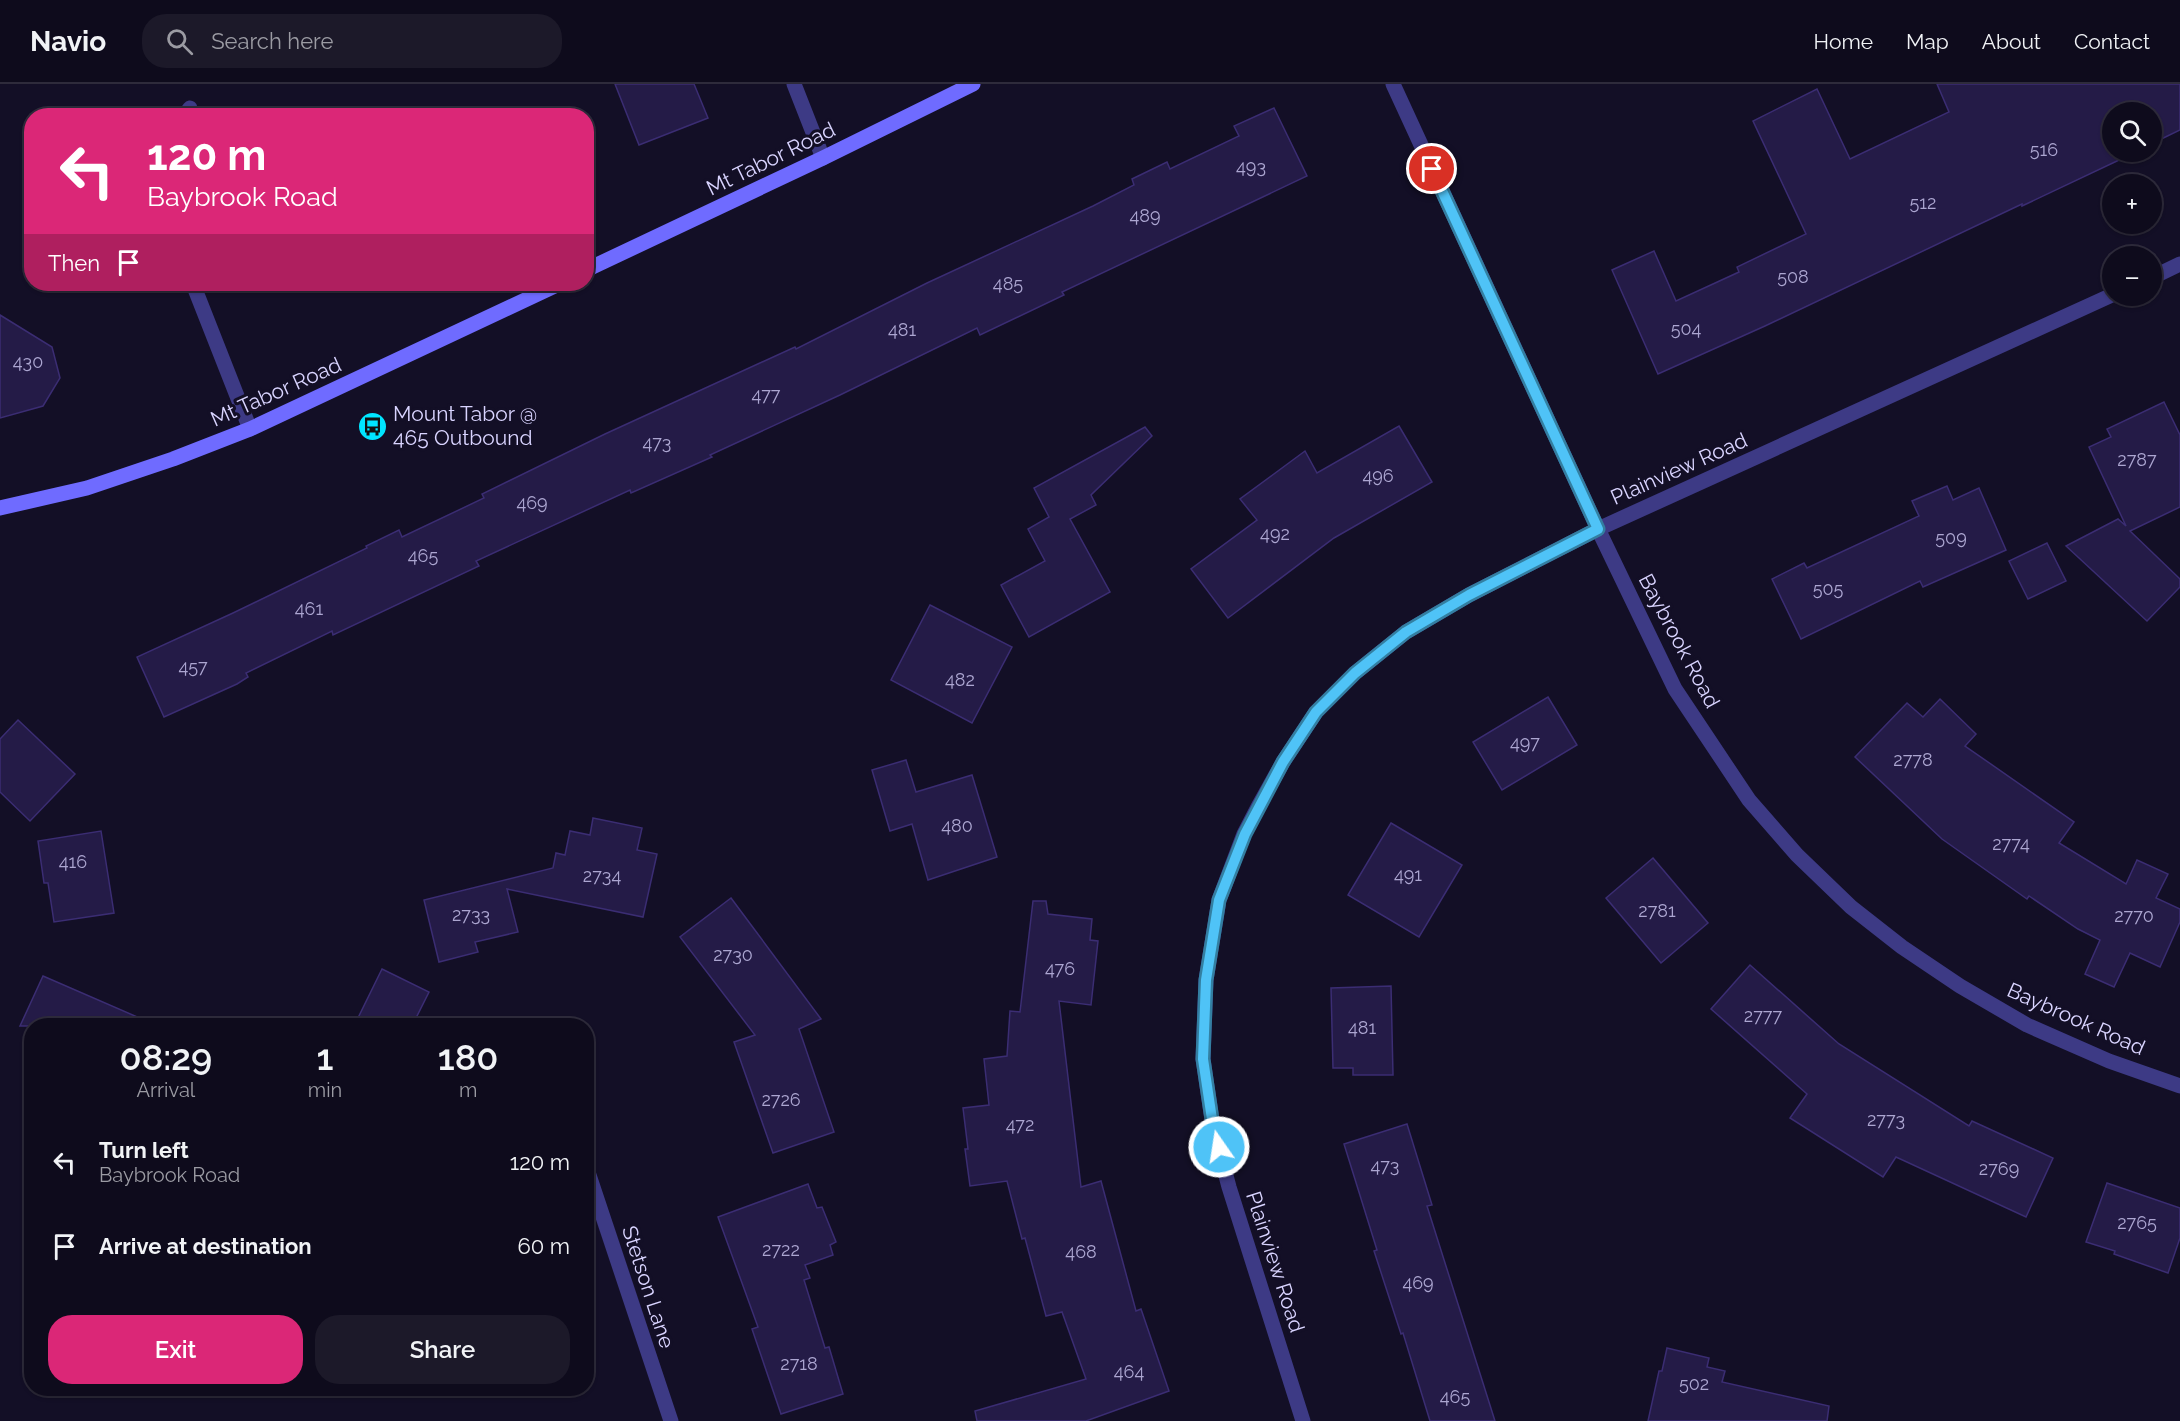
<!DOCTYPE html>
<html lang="en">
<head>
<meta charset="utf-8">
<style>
  :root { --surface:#0e0b1c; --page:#1c1929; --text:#f1f3f6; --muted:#9b9ba3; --line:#2e2b3b; --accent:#db2777 }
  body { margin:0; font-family:Raleway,sans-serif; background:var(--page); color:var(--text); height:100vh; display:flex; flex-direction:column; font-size:22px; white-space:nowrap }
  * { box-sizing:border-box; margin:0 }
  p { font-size:20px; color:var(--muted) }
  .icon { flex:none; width:33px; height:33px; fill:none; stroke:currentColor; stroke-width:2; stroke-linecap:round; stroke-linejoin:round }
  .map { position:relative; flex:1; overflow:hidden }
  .panel { position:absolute; left:24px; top:934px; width:570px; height:378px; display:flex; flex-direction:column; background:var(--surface); border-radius:24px; box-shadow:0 2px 4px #0004,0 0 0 2px var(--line) }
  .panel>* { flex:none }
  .guide { position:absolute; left:24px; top:24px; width:570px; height:183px; border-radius:24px; box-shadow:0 2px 4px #0004,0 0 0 2px var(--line); background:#db2777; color:#fff; overflow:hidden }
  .fabs { position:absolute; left:2102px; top:18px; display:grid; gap:12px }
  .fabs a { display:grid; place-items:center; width:60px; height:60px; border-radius:50%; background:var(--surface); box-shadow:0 2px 4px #0004,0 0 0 2px var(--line); font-size:30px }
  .pin { position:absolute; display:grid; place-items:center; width:51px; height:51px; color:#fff; margin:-26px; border:3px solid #fff; border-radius:50%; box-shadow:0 2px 6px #0007 }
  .me { position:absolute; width:66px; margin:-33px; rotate:347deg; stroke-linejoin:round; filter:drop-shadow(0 0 4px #0008) }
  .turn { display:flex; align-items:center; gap:21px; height:126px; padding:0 24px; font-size:27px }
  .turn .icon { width:78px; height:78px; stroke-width:2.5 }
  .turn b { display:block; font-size:42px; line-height:51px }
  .then { display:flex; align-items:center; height:57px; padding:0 24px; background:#0003; gap:12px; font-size:22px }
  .eta { display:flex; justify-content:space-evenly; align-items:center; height:102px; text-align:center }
  .eta b { font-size:36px; font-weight:600; line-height:42px }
  .cta { display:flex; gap:12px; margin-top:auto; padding:12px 24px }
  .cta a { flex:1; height:69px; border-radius:24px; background:var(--accent); color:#fff; font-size:24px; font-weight:600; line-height:69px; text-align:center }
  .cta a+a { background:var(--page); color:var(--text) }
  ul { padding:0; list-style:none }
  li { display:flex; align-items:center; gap:18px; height:84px; padding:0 24px }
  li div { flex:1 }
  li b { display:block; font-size:22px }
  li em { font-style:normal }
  header { display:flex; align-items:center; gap:36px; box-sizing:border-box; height:84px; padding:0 30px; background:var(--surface); border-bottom:2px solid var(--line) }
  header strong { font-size:28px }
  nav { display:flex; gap:33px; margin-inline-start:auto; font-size:21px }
  .search { width:420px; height:54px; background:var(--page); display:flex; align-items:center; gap:15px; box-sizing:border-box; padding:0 21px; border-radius:24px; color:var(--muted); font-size:22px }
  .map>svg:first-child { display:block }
  .building { fill:#241b47; stroke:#3b2d73; stroke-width:1.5 }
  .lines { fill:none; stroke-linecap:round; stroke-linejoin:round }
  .street { stroke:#3d3a85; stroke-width:15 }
  .secondary { stroke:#6f6bff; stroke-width:15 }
  .route-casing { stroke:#337fa1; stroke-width:15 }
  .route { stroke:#4fc3f7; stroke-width:10 }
  .labels { text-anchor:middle; stroke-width:6; stroke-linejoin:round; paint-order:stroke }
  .number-label { font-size:18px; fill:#aca6d1 }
  .street-label { font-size:21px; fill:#d9d4ff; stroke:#130f26 }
  .poi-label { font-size:21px; fill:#d9d4ff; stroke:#130f26; text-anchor:start }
</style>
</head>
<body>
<header>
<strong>Navio</strong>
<div class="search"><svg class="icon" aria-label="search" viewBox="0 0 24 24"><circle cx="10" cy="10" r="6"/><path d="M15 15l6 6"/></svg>Search here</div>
<nav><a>Home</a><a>Map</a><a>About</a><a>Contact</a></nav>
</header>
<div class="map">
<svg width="2180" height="1337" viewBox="0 0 2180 1337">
  <rect width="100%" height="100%" fill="#130f26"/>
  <g class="building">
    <path d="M615,0h79l14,34 -69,27z"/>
    <path d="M1937,0h243v46l-29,14v-32h-39v40h24l-114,54v-2l-257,122 -107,48 -46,-104 42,-19 22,50 63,-29 -2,-5 69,-33 -53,-113 64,-32 33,70 99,-47z"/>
    <path d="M1274,24l33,68 -245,116 2,3 -84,40 -3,-7 -137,67 -130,60 2,2 -81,36 -1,-3 -154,71 3,5 -146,69 -1,-4 -86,42 2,4 -11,7 -73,33 -27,-60 96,-44 134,-65 -1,-2 33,-16 3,7 82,-39 -2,-4 123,-60 190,-87 1,2 131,-66 166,-77 41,-21 -2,-6 35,-17 3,7 69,-33 -5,-10z"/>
    <path d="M0,231l52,32 8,31 -17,28 -43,12z"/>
    <path d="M2164,318l16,33v72l-50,24 50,48v8l-33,34 -81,-75 52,-27 8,7 -37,-79 22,-10 -4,-8z"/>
    <path d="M1399,342l33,56 -98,56 -106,80 -37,-49 66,-49 -17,-21 65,-48 12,22z"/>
    <path d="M1145,343l7,9 -61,59 5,10 -26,14 40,73 -81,45 -28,-52 44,-24 -17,-32 21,-12 -15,-29z"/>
    <path d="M1947,402l6,14 26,-12 27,62 -83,37 -3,-6 -119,58 -29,-60 32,-16 3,5 112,-52 -7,-15z"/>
    <path d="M2047,459l19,38 -38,18 -19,-38z"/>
    <path d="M930,521l82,42 -40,76 -81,-43z"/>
    <path d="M1548,613l29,48 -75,45 -29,-48z"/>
    <path d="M1940,615l36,35 -11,12 109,76 -15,21 67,41 11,-24 31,14 -12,24 24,11v13l-20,45 -30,-14 -16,34 -29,-13 15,-34 -22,-11 -49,-33 -2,3 -85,-60 -87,-82 52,-54 16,14z"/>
    <path d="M18,636l57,54 -45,47 -30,-29v-53z"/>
    <path d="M906,676l10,32 56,-17 25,82 -69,23 -16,-56 -22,7 -18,-61z"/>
    <path d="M593,734l49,10 -5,22 20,4 -14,63 -136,-28 11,43 -43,10 3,10 -39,10 -15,-62 129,-32 3,-15 9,2 5,-24 20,4z"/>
    <path d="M1391,739l71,42 -43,72 -71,-42z"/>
    <path d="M101,747l13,82 -60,9 -6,-39h-4l-6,-42z"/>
    <path d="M1653,774l55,65 -47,40 -55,-65z"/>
    <path d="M731,814l90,121 -22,10 35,103 -61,21 -39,-111 21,-7 -75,-98z"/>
    <path d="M1033,817h13l2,13 44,5 -2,21 8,1 -7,64 -32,-4 22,186 20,-6 35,130 5,-2 28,82 -83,30h-109l-2,-10 111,-32 -24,-67 -16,4 -21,-78 -3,1 -15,-58 -37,5 -5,-37h3l-5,-41 26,-3 -5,-46 23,-3 3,-45 10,1z"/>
    <path d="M1750,881l89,79 130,82 3,-5 81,37 -27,59 -130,-60 -13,20 -93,-59 17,-24 -96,-85z"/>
    <path d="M382,885l47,23 -17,34h-58z"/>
    <path d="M43,892l115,50h-138z"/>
    <path d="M1391,902l2,89h-40v-7h-20l-2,-80z"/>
    <path d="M1407,1040l25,81 -5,1 68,215h-65l-27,-88 -2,1 -27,-83 3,-1 -33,-106z"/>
    <path d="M2107,1099l73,25v30l-12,35 -54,-19 1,-3 -29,-9z"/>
    <path d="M808,1100l9,24 5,-1 14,35 -6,3 3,10 -28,10 5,13 -6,2 21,68 4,-1 14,47 -62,20 -29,-85 6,-2 -40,-110z"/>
    <path d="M1667,1264l42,10 -2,9 18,4 -3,11 107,24 -2,15h-179l11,-50h3z"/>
  </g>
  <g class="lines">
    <g class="street">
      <path d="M794,0l29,74"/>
      <path d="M1393,0l205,445 77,160 74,111 48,55 54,52 51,40 58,39 67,39 82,36 71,25"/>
      <path d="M184,32l6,-8"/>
      <path d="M2151,194l29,-14"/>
      <path d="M193,200l57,145"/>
      <path d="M586,1082l85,255"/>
      <path d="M1303,1337l-74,-234 -16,-60 -10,-68 3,-79 13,-80 25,-66 14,-27 25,-45 33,-50 39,-39 51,-41 63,-37 129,-66 514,-234"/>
    </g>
    <g class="secondary">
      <path d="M586,186l237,-112 150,-74"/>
      <path d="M0,424l87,-20 86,-29 77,-30 309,-145"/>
    </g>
  </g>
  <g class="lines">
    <defs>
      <path id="route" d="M1219,1063l-6,-21 -10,-67 3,-79 13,-80 26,-66 38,-72 33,-50 39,-39 51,-41 63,-37 129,-66 -166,-360"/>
    </defs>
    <use href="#route" class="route-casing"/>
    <use href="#route" class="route"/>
  </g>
  <defs>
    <symbol id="bus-disc" viewBox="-11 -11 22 22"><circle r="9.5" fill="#00e5ff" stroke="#130f26"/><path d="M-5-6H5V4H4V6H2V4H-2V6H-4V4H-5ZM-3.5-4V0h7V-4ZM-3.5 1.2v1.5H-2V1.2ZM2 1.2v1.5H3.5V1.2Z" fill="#111"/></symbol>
  </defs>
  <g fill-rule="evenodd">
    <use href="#bus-disc" x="356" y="326" width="33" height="33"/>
  </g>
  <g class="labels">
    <g class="number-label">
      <text x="2044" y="72">516</text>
      <text x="1251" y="89">493</text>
      <text x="1923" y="125">512</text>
      <text x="1145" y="138">489</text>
      <text x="1793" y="199">508</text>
      <text x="1008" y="206">485</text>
      <text x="1686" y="251">504</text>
      <text x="902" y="252">481</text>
      <text x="28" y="284">430</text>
      <text x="766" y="317">477</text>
      <text x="657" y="365">473</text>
      <text x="2137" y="382">2787</text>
      <text x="1378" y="398">496</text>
      <text x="532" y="425">469</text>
      <text x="1275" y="456">492</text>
      <text x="1951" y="460">509</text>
      <text x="423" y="478">465</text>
      <text x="1828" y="511">505</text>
      <text x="309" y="531">461</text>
      <text x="193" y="589">457</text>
      <text x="960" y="602">482</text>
      <text x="1525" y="665">497</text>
      <text x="1913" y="682">2778</text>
      <text x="957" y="748">480</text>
      <text x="2011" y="766">2774</text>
      <text x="73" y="784">416</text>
      <text x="1408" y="797">491</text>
      <text x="602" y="798">2734</text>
      <text x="1657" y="833">2781</text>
      <text x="471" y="837">2733</text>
      <text x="2134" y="838">2770</text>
      <text x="733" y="877">2730</text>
      <text x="1060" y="891">476</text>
      <text x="1763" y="938">2777</text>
      <text x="1362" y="950">481</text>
      <text x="781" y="1022">2726</text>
      <text x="1886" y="1042">2773</text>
      <text x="1020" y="1047">472</text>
      <text x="1385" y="1088">473</text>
      <text x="1999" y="1091">2769</text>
      <text x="2137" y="1145">2765</text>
      <text x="781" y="1172">2722</text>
      <text x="1081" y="1174">468</text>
      <text x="1418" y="1205">469</text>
      <text x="799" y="1286">2718</text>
      <text x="1129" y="1294">464</text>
      <text x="1694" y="1306">502</text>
      <text x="1455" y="1319">465</text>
    </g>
    <g class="street-label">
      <text transform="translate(771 75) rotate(-26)" y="7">Mt Tabor Road</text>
      <text transform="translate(276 308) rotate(-24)" y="7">Mt Tabor Road</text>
      <text transform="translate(1679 385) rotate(-24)" y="7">Plainview Road</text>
      <text transform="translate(1679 557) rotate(62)" y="7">Baybrook Road</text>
      <text transform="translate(2076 935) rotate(24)" y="7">Baybrook Road</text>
      <text transform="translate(1275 1178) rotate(72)" y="7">Plainview Road</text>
      <text transform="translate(648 1203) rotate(72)" y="7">Stetson Lane</text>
    </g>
    <g class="poi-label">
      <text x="393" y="337">Mount Tabor @<tspan x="393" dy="24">465 Outbound</tspan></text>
    </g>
  </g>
</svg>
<div class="fabs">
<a><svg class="icon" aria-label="search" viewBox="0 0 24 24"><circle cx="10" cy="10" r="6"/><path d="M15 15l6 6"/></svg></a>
<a>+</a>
<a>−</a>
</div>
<div class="pin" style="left:1432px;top:85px;background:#d93025"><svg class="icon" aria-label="arrive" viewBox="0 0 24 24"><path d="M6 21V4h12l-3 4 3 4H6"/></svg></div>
<svg class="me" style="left:1219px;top:1063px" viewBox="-20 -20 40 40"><circle r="17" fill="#4fc3f7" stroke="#fff" stroke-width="3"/><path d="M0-11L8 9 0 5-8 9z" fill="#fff"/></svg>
<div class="guide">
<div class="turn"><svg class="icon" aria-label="left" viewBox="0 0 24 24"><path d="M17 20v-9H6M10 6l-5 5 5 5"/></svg><div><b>120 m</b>Baybrook Road</div></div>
<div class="then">Then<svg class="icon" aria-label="arrive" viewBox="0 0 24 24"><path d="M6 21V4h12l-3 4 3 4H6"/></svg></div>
</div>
<section class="panel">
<div class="eta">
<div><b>08:29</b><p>Arrival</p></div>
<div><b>1</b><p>min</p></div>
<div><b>180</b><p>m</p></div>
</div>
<ul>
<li><svg class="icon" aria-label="left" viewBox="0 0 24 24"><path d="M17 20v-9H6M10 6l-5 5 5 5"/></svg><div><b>Turn left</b><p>Baybrook Road</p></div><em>120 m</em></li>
<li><svg class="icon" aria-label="arrive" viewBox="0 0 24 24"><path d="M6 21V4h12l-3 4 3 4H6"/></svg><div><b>Arrive at destination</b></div><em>60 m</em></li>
</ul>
<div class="cta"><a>Exit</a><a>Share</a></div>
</section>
</div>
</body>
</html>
